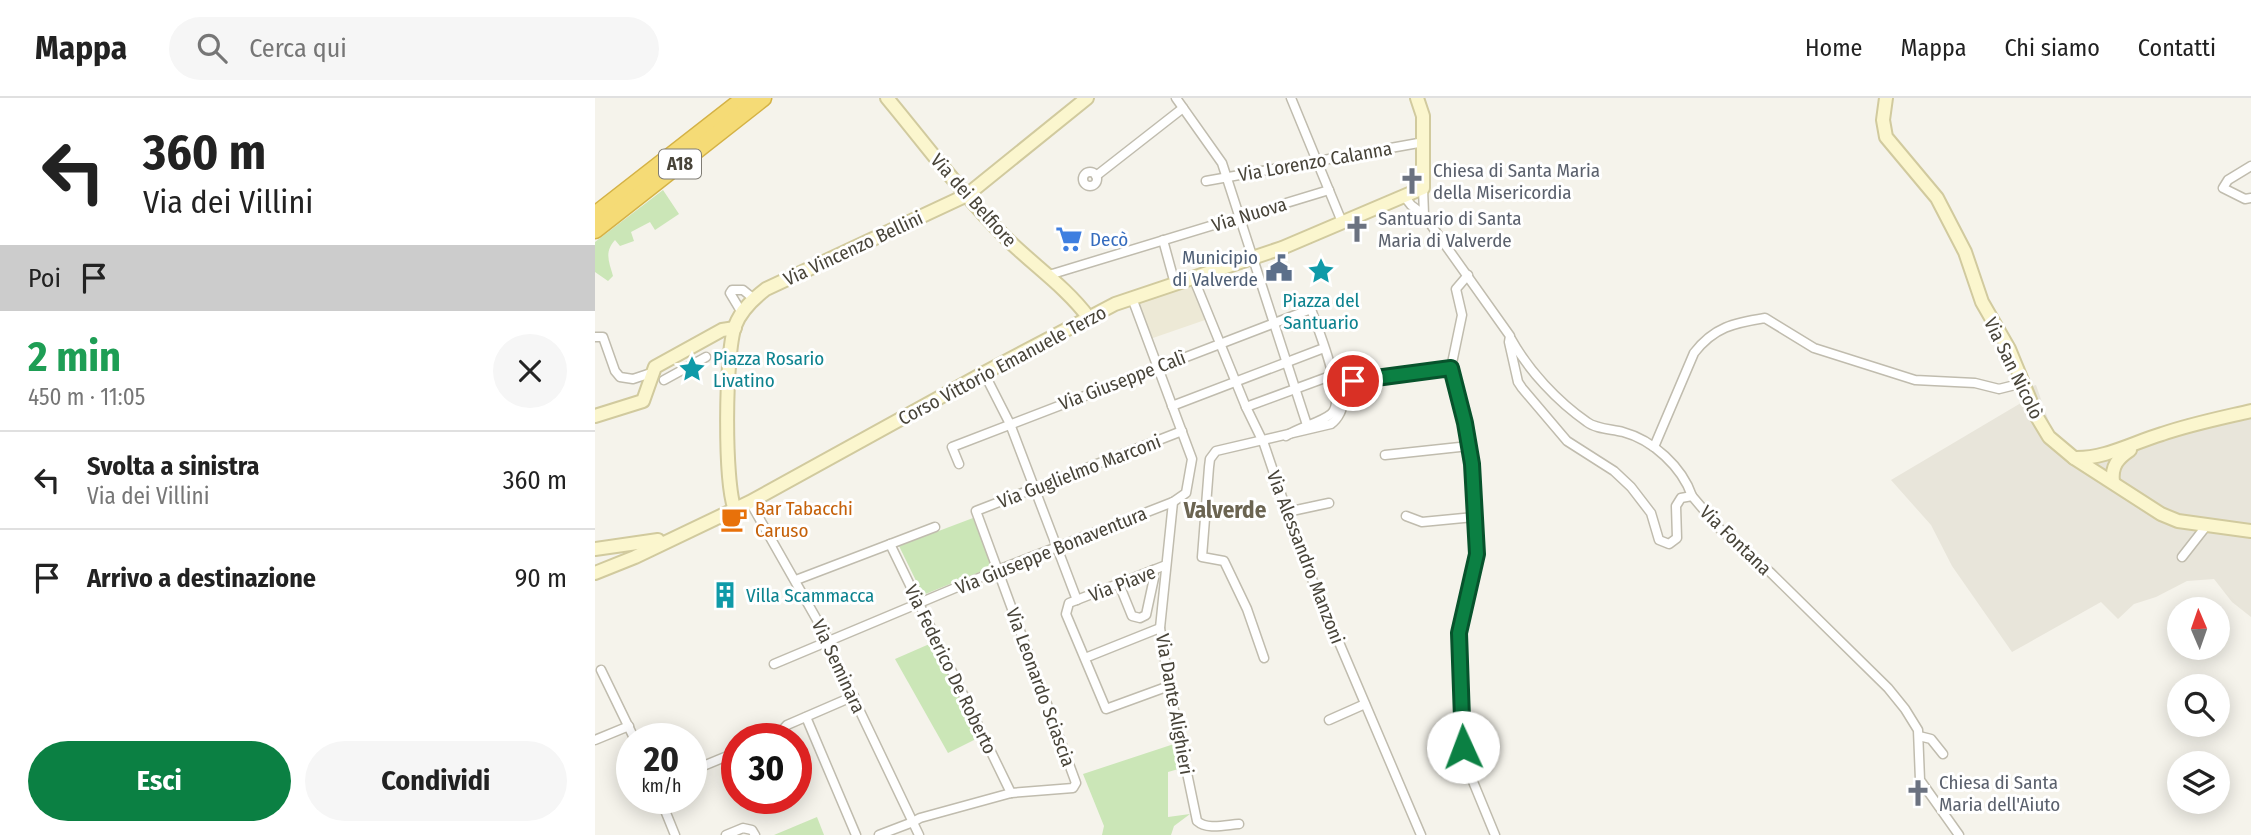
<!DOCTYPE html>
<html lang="it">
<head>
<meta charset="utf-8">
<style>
  :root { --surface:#fff; --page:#f6f6f6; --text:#222; --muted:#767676; --line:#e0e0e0; --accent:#0b8043 }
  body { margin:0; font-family:"Fira Sans Condensed",sans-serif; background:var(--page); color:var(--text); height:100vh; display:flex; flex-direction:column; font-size:26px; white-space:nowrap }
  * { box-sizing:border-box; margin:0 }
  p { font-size:23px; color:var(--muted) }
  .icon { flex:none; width:38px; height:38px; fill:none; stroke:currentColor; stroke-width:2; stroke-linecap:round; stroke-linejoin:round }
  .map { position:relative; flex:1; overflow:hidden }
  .drawer { display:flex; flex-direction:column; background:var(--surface); width:595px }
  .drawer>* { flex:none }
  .banner { background:#fff; color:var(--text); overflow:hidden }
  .needle { width:46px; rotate:358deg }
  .buttons { position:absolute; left:1572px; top:499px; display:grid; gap:14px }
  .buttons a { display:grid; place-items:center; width:63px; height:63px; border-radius:50%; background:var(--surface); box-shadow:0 4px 18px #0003; font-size:35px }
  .speed { position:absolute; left:21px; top:625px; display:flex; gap:14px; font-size:35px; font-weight:700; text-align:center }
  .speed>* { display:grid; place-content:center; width:91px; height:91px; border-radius:50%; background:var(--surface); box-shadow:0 4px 18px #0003; line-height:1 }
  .speed small { font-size:18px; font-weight:400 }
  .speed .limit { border:10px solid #d22; background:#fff; color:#111 }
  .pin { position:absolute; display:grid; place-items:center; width:60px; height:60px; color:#fff; margin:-30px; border:4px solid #fff; border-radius:50%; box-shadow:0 2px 7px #0007 }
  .me { position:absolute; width:77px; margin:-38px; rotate:358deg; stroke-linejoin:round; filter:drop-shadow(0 0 5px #0008) }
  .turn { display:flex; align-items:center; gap:24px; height:147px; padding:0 28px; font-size:32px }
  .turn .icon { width:91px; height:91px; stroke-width:2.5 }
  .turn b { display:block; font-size:49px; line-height:60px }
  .then { display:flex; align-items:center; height:66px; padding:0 28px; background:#0003; gap:14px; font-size:26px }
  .round { display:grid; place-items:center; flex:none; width:74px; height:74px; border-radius:37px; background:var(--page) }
  .headline { display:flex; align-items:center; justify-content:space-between; height:119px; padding:0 28px }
  h1 { font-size:42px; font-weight:700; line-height:52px; color:#1e9e55 }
  .cta { display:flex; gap:14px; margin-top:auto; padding:14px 28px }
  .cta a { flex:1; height:80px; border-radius:42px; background:var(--accent); color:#fff; font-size:28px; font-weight:700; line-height:80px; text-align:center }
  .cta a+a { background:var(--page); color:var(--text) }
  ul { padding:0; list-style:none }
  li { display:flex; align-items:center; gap:21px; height:98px; padding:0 28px; border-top:2px solid var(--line) }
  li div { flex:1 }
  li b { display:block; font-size:26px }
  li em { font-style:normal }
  header { display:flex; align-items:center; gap:42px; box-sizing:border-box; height:98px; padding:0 35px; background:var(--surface); border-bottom:2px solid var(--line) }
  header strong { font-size:33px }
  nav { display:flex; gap:38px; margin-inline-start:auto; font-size:24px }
  .search { width:490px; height:63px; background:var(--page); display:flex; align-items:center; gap:18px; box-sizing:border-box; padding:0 24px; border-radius:38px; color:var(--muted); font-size:26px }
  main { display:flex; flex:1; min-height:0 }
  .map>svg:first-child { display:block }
  .residential { fill:#e8e5da }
  .education { fill:#ede9d6 }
  .green { fill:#cbe6b7 }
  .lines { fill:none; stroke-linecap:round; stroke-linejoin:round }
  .street-casing { stroke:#c0bcae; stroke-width:11 }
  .secondary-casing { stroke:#d1ca9e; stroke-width:16 }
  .highway-casing { stroke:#d4b246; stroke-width:19 }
  .street { stroke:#fff; stroke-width:8 }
  .secondary { stroke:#fbf6ce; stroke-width:12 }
  .highway { stroke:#f5db76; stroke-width:16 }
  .route-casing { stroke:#07532c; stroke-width:18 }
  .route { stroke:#0b8043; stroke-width:12 }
  .labels { text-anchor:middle; stroke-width:6; stroke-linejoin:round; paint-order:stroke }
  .shield { fill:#fff; stroke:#7f7c74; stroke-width:2 }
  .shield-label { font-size:18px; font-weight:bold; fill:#484439 }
  .street-label { font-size:19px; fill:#484439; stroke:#fff }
  .worship-label { font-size:19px; fill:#5b616d; stroke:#fff; text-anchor:start }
  .shop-label { font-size:19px; fill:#366cbe; stroke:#fff; text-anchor:start }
  .service-label { font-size:19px; fill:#4e5e75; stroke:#fff; text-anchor:end }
  .culture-label { font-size:19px; fill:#0d838f; stroke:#fff; text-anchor:start }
  .food-label { font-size:19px; fill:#c56008; stroke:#fff; text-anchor:start }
  .quarter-label { font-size:23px; font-weight:bold; fill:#6b6451; stroke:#fff }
</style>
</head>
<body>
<header>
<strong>Mappa</strong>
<div class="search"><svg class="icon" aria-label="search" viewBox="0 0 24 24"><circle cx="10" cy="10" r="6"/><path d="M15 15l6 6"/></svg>Cerca qui</div>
<nav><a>Home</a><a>Mappa</a><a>Chi siamo</a><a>Contatti</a></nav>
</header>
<main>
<section class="drawer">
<div class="banner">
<div class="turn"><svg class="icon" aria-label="left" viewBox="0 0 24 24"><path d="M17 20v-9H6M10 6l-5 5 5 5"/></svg><div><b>360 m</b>Via dei Villini</div></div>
<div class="then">Poi<svg class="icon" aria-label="arrive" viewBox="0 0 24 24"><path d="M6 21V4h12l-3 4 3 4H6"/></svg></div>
</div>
<div class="headline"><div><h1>2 min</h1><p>450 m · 11:05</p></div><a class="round"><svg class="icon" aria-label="close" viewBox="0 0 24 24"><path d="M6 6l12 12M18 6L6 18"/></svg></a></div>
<ul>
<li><svg class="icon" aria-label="left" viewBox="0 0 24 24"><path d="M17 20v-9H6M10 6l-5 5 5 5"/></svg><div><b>Svolta a sinistra</b><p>Via dei Villini</p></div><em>360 m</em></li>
<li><svg class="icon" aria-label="arrive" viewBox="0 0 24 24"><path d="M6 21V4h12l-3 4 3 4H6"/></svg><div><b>Arrivo a destinazione</b></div><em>90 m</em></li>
</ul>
<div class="cta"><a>Esci</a><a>Condividi</a></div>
</section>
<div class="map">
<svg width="1656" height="737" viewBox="0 0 1656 737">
  <rect width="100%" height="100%" fill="#f5f3eb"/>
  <path class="residential" d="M1441,287l13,37 -4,2 13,14 19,15 6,1 39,-10 32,-15 97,-23v211l-19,-15 -18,-23 -27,2 -31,16 -22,7 -16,15 -17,-17 -89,50 -60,-86 -21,-41 -40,-45 140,-83 -4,-9z"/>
  <path class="education" d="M596,188l14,34 -55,19 -13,-35z"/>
  <g class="green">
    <path d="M68,92l16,24 -24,16 -5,-8 -19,10 3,9 -14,5 -5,-6c-11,12 -6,22 -2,36l-5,5 -13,-9v-30z"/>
    <path d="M378,420l19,49 -69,28 -24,-49z"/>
    <path d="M339,544l46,95 -32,16 -53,-94z"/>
    <path d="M582,645l5,25 -14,4v45l22,-3 -16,12 -3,9h-69l2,-9 -21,-52z"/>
    <path d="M222,719l7,18h-50z"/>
  </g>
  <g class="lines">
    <defs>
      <g id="street">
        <path d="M581,0l46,65 85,262"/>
        <path d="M696,0l51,124"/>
        <path d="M1656,68l-23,14 -5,8 22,11 6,-1"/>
        <circle cx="495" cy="81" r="7"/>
        <path d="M501,78l87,-68"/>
        <path d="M611,83l218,-39"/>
        <path d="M828,90l1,27"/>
        <path d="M809,98l7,9 13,10 86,121 -1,6 9,40 4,6 45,53 47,30 17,16 20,26 8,27 10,4 8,-6 -1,-32 5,-8 11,-2 28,33 51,44 117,115 17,21 13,21 2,50 39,55"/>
        <path d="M568,142l12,44"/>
        <path d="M454,177l280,-85"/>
        <path d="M873,177l-12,14 6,26 -11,53 18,78 5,36 3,72 -18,79 4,114 4,20 28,68"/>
        <path d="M598,179l53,130 18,37 37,109 120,282"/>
        <path d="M147,215l-12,-20 2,-3h11l11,9"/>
        <path d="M0,239h8l12,34 5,6 13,2 18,-6"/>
        <path d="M916,241c18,32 46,62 76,83 9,7 25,7 36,10 30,8 59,35 69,64"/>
        <path d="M389,275l26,51 67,176"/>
        <path d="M69,282l42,-23"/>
        <path d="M577,308l152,-58"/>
        <path d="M651,309l87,-32"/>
        <path d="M1059,349l40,-94c20,-26 40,-30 71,-35l49,30 101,32 60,3 24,6 24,-6"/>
        <path d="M790,357l84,-9"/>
        <path d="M364,366l-7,-17 359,-138c6,18 37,91 20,105 -11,9 -32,13 -45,22"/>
        <path d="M155,404l79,139 6,18 84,176"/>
        <path d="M578,404l-13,126 9,58 28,135c10,9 28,4 42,3"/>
        <path d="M692,414l42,-9"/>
        <path d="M811,418l16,6 52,-5"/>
        <path d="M295,446l121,249"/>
        <path d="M1587,459l25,-32"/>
        <path d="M571,467l-97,38 -3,11 40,95 63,-23"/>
        <path d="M201,482l139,-53"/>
        <path d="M524,486l13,32 8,2 6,-3 8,-37 -1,-8"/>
        <path d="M490,560l75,-30"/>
        <path d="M669,560l-17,-49 -23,-48 -22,-4 7,-90 1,-8 6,-8 115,-27c15,-11 11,-30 22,-43l98,-13"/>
        <path d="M179,566l224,-94 175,-68 13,-9 6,-34 -60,-161"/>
        <path d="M6,572l33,68"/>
        <path d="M211,619l50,118"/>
        <path d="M734,622l36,-16"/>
        <path d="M1324,638l12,3 12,15"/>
        <path d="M174,640l9,-3 9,-10 67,-29"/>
        <path d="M0,642l34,-14"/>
        <path d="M96,673l46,-19"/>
        <path d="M65,700l15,37"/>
        <path d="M131,737l17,-7 9,2 3,5"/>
        <path d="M284,737l34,-13 7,-4 91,-25 62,-5 3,-5 -100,-272 206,-80"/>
      </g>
      <g id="secondary">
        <path d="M292,0c39,47 75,96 118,139 28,28 60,49 84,81"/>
        <path d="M1291,0l-3,22 3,17 51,61 28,54 17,50 27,47 28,68 12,20 25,21 87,56 17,7 73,10"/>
        <path d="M0,318l48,-15 12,-34 67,-37 13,-2"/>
        <path d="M1479,360c31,1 58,-15 88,-24 29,-10 59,-16 89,-23"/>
        <path d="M1518,384c-2,-16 5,-24 17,-32"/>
        <path d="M140,412c-11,-28 -10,-156 0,-184 6,-16 18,-27 31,-37l201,-94 120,-97"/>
        <path d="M0,451l63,-9"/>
        <path d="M0,475l40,-16 115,-55 234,-129 131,-69 167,-56 141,-60v-72l-6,-18"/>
      </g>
      <g id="highway">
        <path d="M0,117l150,-117"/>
        <path d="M0,132l168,-132"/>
      </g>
    </defs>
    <use href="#street" class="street-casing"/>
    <use href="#secondary" class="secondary-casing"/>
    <use href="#highway" class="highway-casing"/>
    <use href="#street" class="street"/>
    <use href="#secondary" class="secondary"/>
    <use href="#highway" class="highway"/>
  </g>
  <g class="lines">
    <defs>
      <path id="route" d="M758,283l98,-13 14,55 7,41 5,90 -18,79 4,114"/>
    </defs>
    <use href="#route" class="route-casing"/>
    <use href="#route" class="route"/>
  </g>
  <defs>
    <symbol id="church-bare" viewBox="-9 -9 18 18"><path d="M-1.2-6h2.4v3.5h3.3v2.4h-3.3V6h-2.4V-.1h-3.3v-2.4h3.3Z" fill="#6b7280" stroke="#fff" stroke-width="2.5" paint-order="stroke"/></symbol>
    <symbol id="supermarket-bare" viewBox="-9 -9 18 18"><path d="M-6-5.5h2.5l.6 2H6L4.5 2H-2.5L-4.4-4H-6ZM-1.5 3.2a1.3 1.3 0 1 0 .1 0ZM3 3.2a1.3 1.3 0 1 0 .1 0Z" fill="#3f7fe0" stroke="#fff" stroke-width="2.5" paint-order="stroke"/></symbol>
    <symbol id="civic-bare" viewBox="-9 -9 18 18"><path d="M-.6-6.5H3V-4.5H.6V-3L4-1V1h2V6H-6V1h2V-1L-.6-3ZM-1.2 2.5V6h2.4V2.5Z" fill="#5c6f8a" stroke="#fff" stroke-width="2.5" paint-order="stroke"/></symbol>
    <symbol id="sight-bare" viewBox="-9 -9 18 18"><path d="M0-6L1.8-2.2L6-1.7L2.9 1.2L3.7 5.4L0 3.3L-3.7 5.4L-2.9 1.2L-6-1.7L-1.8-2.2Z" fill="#0f9aa8" stroke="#fff" stroke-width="2.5" paint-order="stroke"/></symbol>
    <symbol id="cafe-bare" viewBox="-9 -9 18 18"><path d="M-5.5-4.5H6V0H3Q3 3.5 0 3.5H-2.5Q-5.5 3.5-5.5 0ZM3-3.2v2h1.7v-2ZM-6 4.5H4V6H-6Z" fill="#e8710a" stroke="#fff" stroke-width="2.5" paint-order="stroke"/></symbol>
    <symbol id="building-bare" viewBox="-9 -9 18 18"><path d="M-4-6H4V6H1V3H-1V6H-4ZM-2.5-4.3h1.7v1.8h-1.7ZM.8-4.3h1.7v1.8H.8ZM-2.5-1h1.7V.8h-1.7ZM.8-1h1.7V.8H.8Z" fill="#0f9aa8" stroke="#fff" stroke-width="2.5" paint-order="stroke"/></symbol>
  </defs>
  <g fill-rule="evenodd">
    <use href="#church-bare" x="798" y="64" width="38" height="38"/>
    <use href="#church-bare" x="743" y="112" width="38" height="38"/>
    <use href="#supermarket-bare" x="455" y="122" width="38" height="38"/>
    <use href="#civic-bare" x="665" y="151" width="38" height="38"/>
    <use href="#sight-bare" x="707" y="154" width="38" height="38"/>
    <use href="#sight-bare" x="78" y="252" width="38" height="38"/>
    <use href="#cafe-bare" x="120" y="402" width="38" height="38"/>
    <use href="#building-bare" x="111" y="478" width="38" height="38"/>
    <use href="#church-bare" x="1304" y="676" width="38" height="38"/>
  </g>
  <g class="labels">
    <rect class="shield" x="64" y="51.5" width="42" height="29" rx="5"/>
    <g class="shield-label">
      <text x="85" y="72">A18</text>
    </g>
    <g class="street-label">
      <text transform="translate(720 63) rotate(-10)" y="7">Via Lorenzo Calanna</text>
      <text transform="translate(379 102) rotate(48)" y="7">Via dei Belfiore</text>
      <text transform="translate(654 116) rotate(-17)" y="7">Via Nuova</text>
      <text transform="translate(258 150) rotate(-25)" y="7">Via Vincenzo Bellini</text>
      <text transform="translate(407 267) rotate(-28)" y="7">Corso Vittorio Emanuele Terzo</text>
      <text transform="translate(1419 270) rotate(64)" y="7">Via San Nicolò</text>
      <text transform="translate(527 282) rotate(-21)" y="7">Via Giuseppe Calì</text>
      <text transform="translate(484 373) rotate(-21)" y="7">Via Guglielmo Marconi</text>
      <text transform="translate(1141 442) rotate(44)" y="7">Via Fontana</text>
      <text transform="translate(456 452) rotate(-22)" y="7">Via Giuseppe Bonaventura</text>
      <text transform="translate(711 459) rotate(69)" y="7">Via Alessandro Manzoni</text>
      <text transform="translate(527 485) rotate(-21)" y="7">Via Piave</text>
      <text transform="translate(244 568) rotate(65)" y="7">Via Seminara</text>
      <text transform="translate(356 571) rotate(64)" y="7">Via Federico De Roberto</text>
      <text transform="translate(446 589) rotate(70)" y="7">Via Leonardo Sciascia</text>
      <text transform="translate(580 606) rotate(80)" y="7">Via Dante Alighieri</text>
    </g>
    <g class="worship-label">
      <text x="838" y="79">Chiesa di Santa Maria<tspan x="838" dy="22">della Misericordia</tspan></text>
      <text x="783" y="127">Santuario di Santa<tspan x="783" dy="22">Maria di Valverde</tspan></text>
      <text x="1344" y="691">Chiesa di Santa<tspan x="1344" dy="22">Maria dell'Aiuto</tspan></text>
    </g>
    <g class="shop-label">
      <text x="495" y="148">Decò</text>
    </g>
    <g class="service-label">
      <text x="663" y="166">Municipio<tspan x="663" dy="22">di Valverde</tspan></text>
    </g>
    <g class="culture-label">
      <text x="726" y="209" text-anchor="middle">Piazza del<tspan x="726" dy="22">Santuario</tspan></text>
      <text x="118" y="267">Piazza Rosario<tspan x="118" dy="22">Livatino</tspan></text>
      <text x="151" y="504">Villa Scammacca</text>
    </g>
    <g class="food-label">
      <text x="160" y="417">Bar Tabacchi<tspan x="160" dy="22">Caruso</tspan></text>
    </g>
    <g class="quarter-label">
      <text x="630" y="420">Valverde</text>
    </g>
  </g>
</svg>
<div class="buttons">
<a><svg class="needle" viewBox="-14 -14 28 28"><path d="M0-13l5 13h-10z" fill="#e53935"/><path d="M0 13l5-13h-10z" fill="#767676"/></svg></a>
<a><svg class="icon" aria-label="search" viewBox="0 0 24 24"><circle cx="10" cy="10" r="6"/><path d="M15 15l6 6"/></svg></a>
<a><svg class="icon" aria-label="layers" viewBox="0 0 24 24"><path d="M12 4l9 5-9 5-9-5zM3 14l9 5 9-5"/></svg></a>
</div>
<div class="speed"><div>20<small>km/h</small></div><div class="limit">30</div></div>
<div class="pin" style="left:758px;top:283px;background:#d93025"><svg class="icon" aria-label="arrive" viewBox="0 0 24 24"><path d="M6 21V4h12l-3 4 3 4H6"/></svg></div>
<svg class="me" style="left:868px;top:649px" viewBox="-20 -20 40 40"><circle r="19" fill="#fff"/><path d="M0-13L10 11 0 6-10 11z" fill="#0b8043"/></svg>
</div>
</main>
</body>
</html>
